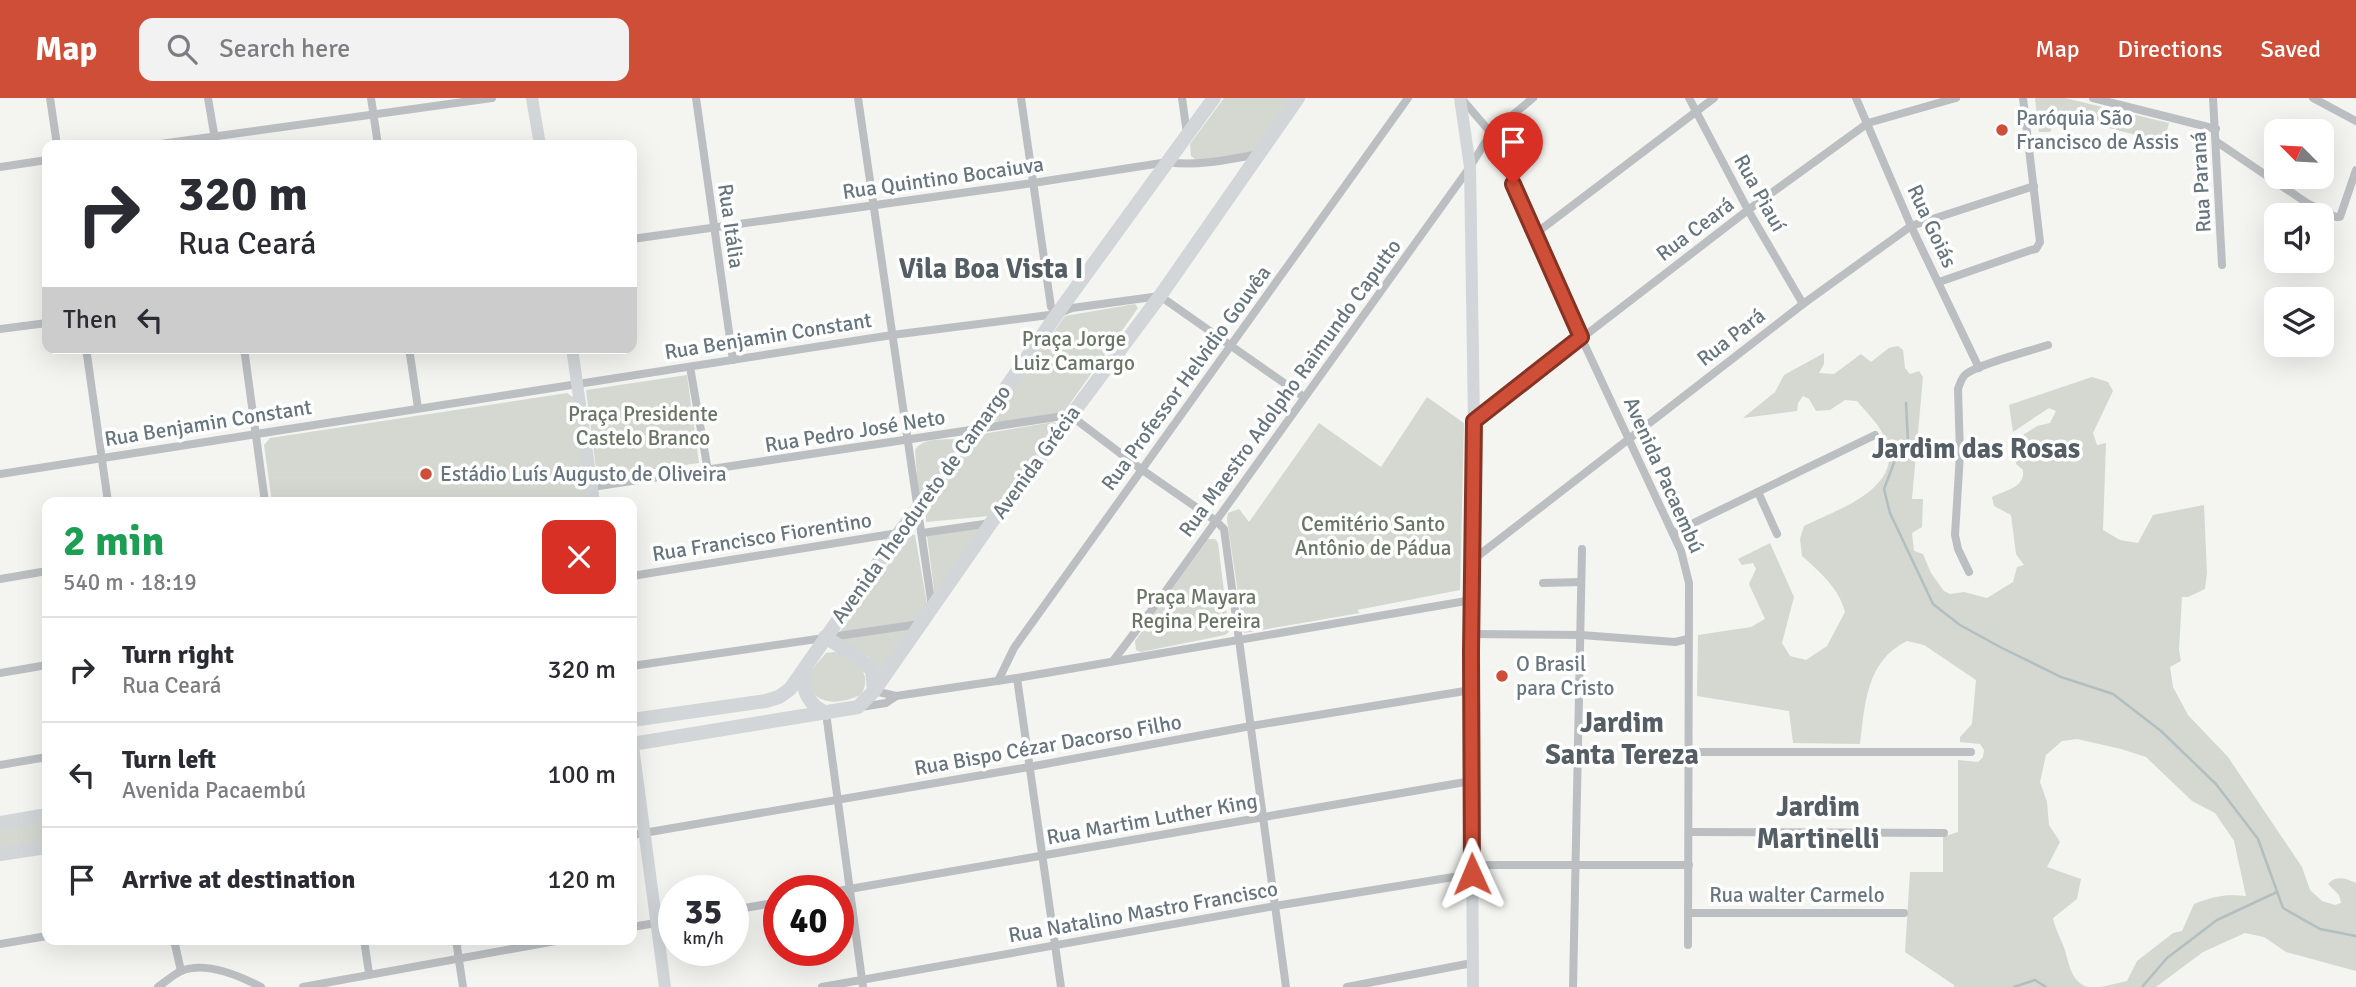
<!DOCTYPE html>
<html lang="en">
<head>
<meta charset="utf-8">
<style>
  :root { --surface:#fff; --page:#f2f2f3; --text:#2b2b33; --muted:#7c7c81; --line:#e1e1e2; --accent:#ce4e37 }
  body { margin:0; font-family:Signika,sans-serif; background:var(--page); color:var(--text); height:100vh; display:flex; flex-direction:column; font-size:26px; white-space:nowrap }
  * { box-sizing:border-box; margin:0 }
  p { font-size:23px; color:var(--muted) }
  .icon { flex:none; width:38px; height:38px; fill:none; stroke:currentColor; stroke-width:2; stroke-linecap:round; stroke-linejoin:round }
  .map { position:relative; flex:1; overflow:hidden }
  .details { position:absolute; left:42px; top:399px; width:595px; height:448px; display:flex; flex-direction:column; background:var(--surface); border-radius:14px; box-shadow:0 7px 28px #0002 }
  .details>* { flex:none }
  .guide { position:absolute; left:42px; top:42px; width:595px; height:214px; border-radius:14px; box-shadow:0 7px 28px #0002; background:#fff; color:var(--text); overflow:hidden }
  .needle { width:46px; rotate:294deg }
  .buttons { position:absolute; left:2264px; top:21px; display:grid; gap:14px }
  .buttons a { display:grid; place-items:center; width:70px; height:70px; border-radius:14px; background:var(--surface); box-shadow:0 7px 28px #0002; font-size:35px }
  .speed { position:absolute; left:658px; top:777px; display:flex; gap:14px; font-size:35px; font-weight:700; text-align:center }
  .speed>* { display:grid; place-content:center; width:91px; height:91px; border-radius:50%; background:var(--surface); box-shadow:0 7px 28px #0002; line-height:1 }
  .speed small { font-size:18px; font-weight:400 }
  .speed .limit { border:10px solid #d22; background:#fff; color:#111 }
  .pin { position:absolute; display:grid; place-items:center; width:60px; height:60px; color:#fff; margin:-72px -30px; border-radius:50% 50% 50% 0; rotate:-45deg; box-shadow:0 0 7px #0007 }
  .pin .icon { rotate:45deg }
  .me { position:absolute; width:77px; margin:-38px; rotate:359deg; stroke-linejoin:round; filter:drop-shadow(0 0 5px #0008) }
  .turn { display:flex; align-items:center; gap:24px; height:147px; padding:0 21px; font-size:32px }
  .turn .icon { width:91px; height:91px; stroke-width:2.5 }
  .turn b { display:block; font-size:49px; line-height:60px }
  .then { display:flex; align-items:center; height:66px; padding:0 21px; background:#0003; gap:14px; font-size:26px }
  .round { display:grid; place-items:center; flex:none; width:74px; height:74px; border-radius:14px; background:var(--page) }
  .summary { display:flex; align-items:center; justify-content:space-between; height:119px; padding:0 21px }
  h1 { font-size:42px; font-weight:700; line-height:52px; color:#1e9e55 }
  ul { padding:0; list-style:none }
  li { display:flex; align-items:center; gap:21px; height:105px; padding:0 21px; border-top:2px solid var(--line) }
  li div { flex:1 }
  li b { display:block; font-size:26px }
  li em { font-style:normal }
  header { display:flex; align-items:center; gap:42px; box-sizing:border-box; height:98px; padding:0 35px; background:var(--accent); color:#fff }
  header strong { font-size:33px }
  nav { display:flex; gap:38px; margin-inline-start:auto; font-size:24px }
  .search { width:490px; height:63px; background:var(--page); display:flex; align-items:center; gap:18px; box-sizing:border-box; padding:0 24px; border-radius:14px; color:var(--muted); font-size:26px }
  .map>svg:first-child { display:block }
  .green { fill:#d4d8d0 }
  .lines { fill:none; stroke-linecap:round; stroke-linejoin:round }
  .stream { stroke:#b2bfc1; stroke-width:2.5 }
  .street { stroke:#bbbfc2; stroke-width:8 }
  .secondary { stroke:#d2d6d9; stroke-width:12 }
  .primary { stroke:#d2d6d9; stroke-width:14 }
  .route-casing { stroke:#863324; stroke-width:18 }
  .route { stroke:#ce4e37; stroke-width:12 }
  .poi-dot { fill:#ce4e37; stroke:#fff; stroke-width:2.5 }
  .labels { text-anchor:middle; stroke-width:7; stroke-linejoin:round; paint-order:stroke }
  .poi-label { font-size:21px; fill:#67767e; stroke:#fff; text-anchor:start }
  .street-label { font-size:21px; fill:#67767e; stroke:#fff }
  .park-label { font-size:21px; fill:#6a7665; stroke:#fff }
  .district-label { font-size:28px; font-weight:bold; fill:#545e64; stroke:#fff }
</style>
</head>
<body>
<header>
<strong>Map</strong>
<div class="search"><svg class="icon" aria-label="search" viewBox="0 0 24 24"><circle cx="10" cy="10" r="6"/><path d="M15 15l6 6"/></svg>Search here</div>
<nav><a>Map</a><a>Directions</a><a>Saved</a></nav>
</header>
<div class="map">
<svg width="2356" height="889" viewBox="0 0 2356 889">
  <rect width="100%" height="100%" fill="#f4f4f1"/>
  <g class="green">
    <path d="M1224,0h69l-38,53 -58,10 -6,-5 -1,-12z"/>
    <path d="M2035,0h30l104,25 -5,19 -99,-25 -3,8 -8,-1 -4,8h-11z"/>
    <path d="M1135,206l3,4 -74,104 -65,10 -5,-1v-5l71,-100z"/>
    <path d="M1898,248l5,4 2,18 5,6 9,-3 4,6 -11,122h11l-1,28 -10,6 2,18 9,3 8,19 13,18 6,3 14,-2 23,6 26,-16 4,-15 7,-2 -8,-11 -5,-39 -17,-9 -2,-9c14,-7 33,-9 31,-27l-7,-6 -4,-22 25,-16 13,-3 6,-12 -7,-3 -36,24 -4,-27 83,-28 16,5 5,9 -20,42 4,12 9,-2 -3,87 17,10 18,3 15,-28 51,-10 3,68 -2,16 -17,8h-6l-3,53 2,11 -11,6 3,20 15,28 40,42 74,110 8,23 12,11 13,4 6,-2 -2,-8 -11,-11c8,-9 18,-6 28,-1v88l-70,-19 -22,-15 -19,-4 -42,19 -47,35h-55l26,-6 10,-20 36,-28 9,-2 12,-27c21,-8 31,-10 52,-8l-12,-55 -19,-28 -23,-12 -46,-44 -25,-8 -44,-10 -15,2 -16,14 -6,27 7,20 2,23 11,17 -13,25 34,12 -4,20 -24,19c2,10 6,17 10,27 6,14 6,37 25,42h-134v-2l-49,-33 5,-80h33v-35l15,-5v-72l20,2 5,-5 1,-7 -4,-6 -20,-2v-5l12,-13 4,-44 -52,-35 -17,-4c-41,20 -42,63 -47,103l-67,-1 -4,-32 -92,-15 1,-61 53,-8 14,-8 -16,-35 7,-15 -3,-6 -11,2 -4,-6 32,-16 24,54 -12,46 8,13 16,4 21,-14 18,-34c-6,-24 -25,-40 -43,-56l-2,-17 4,-13c34,-17 105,-39 80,-90 -6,-13 -18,-24 -27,-35l-12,-1 -15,10 -14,1 -7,-12 -6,-3 -5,7 -1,8 -54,7 32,-26 9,-17 40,-22v11l-5,9 15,1 27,-20 10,8 18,-14z"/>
    <path d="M687,277l12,88 -102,14 -11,-87z"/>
    <path d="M567,295l7,5 15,104h-317l-8,-57 6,-7z"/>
    <path d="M1427,299l37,26 -4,167 -103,20 3,3 -116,20 -17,-113 1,-7 11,-4 10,13 70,-99 62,44z"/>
    <path d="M1053,324l3,1 -1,2 -66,91 -63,6v-11l56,-77z"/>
    <path d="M957,341l3,4 -41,59 -4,-52c8,-13 28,-10 42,-11z"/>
    <path d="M980,430l-45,69 -8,-61z"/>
    <path d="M910,436l5,1 12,69 -10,18 -77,10z"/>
    <path d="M1208,441h7l3,4 11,89 -4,3 -84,17 -5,-2 -1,-9z"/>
    <path d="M912,529l-32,50 -11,-20 -32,-20z"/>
    <path d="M834,554c21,3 40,22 27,43 -17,7 -37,12 -50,-4l-2,-18 17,-20z"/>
    <path d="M47,722v23l-47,8v-23z"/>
  </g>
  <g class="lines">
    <g class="stream">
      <path d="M1906,305l2,39 -6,11 -7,7 -11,29 6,24 43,91 27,21 42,23 59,29 52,17 48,37 55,53 42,55 25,69 37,21 36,7"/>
      <path d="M2014,889l21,-7 11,7"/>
      <path d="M2142,889l25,-29 50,-38 60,-28"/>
    </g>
    <g class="street">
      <path d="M50,0l7,47"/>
      <path d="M208,0l8,47"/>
      <path d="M371,0l7,47"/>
      <path d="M696,0l37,262"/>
      <path d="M858,0l74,509"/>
      <path d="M1021,0l30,209 6,7"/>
      <path d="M1182,0l5,36"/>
      <path d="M1461,0l30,35 90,204 100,214 8,32 -1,362"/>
      <path d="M1689,0l59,112 55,94"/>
      <path d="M1856,0l55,128 68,142"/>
      <path d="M2093,0l123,31"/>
      <path d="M2213,0l9,167"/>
      <path d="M2313,0l43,23"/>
      <path d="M2217,44l90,61 29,14h4l16,-47"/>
      <path d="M153,47l339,-47"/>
      <path d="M0,69l47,-7"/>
      <path d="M1535,136l179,-136"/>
      <path d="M632,141l401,-56 135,-21c29,5 62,-3 91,-8"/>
      <path d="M1939,184l92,-32 5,-1 4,-7 -17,-144"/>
      <path d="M0,231l47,-6"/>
      <path d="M86,250l22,154"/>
      <path d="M244,250l21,154"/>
      <path d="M409,250l9,60"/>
      <path d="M690,269l18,104"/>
      <path d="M1474,323l274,-211 120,-87 88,-25"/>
      <path d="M0,376l892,-139 165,-21 15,-6 88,-12 144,101"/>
      <path d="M592,389l478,-72 71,54 75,52 8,8 62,458"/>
      <path d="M1758,394l19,42"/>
      <path d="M922,435l69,-10"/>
      <path d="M1673,435l202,-98"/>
      <path d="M1474,461l329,-255 108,-78 123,-40"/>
      <path d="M1969,474l-11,-23 -3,-14 5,-81 -2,-65c2,-5 3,-11 8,-15 13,-10 64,-23 82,-29"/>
      <path d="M632,478l266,-43"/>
      <path d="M0,481l47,-8"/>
      <path d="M1543,485l38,-1"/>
      <path d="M1471,536l110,1 94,7 13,-3"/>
      <path d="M1113,563l47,-62 310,-432 21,-34 42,-35"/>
      <path d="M632,568l288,-42"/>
      <path d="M0,575l47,-8"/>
      <path d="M1017,580l44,309"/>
      <path d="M998,583l16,-33 394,-550"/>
      <path d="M874,593l22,5 121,-18 455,-78"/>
      <path d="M861,609l25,-4 9,-6"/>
      <path d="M826,615l37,274"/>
      <path d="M1689,654h282"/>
      <path d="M0,667l47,-8"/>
      <path d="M1689,734l255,1"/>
      <path d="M632,737l397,-68 222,-41 220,-36"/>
      <path d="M1471,767h218"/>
      <path d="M838,793l633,-110"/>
      <path d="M733,812l46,-8"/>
      <path d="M1689,815h215"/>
      <path d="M632,829l42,-7"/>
      <path d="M174,842l7,31"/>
      <path d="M364,842l5,33"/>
      <path d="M456,842l7,47"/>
      <path d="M0,846l47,-8"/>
      <path d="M158,889c7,-5 15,-12 23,-16 24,-10 59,5 80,16"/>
      <path d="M303,889l258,-47"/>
      <path d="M822,889l453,-81 197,-32"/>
      <path d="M1347,889l125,-24"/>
      <path d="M1573,889l9,-438"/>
    </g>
    <g class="secondary">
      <path d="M532,0l8,47"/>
      <path d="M1460,0l10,69 4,254 -3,249 2,317"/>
      <path d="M572,250l22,154"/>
      <path d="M632,641l33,248"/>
    </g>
    <g class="primary">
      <path d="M825,539l34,21 13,12 2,21"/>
      <path d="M803,575c0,19 5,31 23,40"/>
      <path d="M632,622l134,-19 13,-4 11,-8 109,-156 77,-102 81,-117 157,-216"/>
      <path d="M632,646l226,-37 16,-16 117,-168 169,-227 138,-198"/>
      <path d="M0,725l47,-8"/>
      <path d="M0,756l47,-7"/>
    </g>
  </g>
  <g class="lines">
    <defs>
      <path id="route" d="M1472,776l-1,-222 3,-231 107,-84 -68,-153"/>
    </defs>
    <use href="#route" class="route-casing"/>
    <use href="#route" class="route"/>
  </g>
  <g class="poi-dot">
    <circle cx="2002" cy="32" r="7"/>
    <circle cx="426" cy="376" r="7"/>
    <circle cx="1502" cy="578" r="7"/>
  </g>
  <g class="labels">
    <g class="poi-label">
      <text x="2016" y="27">Paróquia São<tspan x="2016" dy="24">Francisco de Assis</tspan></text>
      <text x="440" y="383">Estádio Luís Augusto de Oliveira</text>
      <text x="1516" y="573">O Brasil<tspan x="1516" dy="24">para Cristo</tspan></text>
    </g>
    <g class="street-label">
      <text transform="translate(943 80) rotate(-8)" y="7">Rua Quintino Bocaiuva</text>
      <text transform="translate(2201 84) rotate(-93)" y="7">Rua Paraná</text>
      <text transform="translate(1760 95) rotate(61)" y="7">Rua Piauí</text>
      <text transform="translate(731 128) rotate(82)" y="7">Rua Itália</text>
      <text transform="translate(1932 128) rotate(65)" y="7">Rua Goiás</text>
      <text transform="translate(1695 131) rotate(-37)" y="7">Rua Ceará</text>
      <text transform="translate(768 238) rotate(-9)" y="7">Rua Benjamin Constant</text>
      <text transform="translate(1731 239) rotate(-38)" y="7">Rua Pará</text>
      <text transform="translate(1186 280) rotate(-54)" y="7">Rua Professor Helvidio Gouvêa</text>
      <text transform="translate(1290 290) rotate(-54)" y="7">Rua Maestro Adolpho Raimundo Caputto</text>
      <text transform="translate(208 325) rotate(-9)" y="7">Rua Benjamin Constant</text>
      <text transform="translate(855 333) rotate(-9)" y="7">Rua Pedro José Neto</text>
      <text transform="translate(1036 364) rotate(-54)" y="7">Avenida Grécia</text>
      <text transform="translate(1664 377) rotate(66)" y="7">Avenida Pacaembú</text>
      <text transform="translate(921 406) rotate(-54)" y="7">Avenida Theodureto de Camargo</text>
      <text transform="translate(762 439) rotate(-9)" y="7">Rua Francisco Fiorentino</text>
      <text transform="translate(1048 647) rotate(-10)" y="7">Rua Bispo Cézar Dacorso Filho</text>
      <text transform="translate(1152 721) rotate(-10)" y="7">Rua Martim Luther King</text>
      <text x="1797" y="804">Rua walter Carmelo</text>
      <text transform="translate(1143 814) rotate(-10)" y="7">Rua Natalino Mastro Francisco</text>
    </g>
    <g class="park-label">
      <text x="1074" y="248">Praça Jorge<tspan x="1074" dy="24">Luiz Camargo</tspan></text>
      <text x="643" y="323">Praça Presidente<tspan x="643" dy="24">Castelo Branco</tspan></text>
      <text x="1373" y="433">Cemitério Santo<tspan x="1373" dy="24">Antônio de Pádua</tspan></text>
      <text x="1196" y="506">Praça Mayara<tspan x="1196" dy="24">Regina Pereira</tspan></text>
    </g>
    <g class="district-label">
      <text x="991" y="180">Vila Boa Vista I</text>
      <text x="1976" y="360">Jardim das Rosas</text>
      <text x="1622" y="634">Jardim<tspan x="1622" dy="32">Santa Tereza</tspan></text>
      <text x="1818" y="718">Jardim<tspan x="1818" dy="32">Martinelli</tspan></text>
    </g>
  </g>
</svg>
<div class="buttons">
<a><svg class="needle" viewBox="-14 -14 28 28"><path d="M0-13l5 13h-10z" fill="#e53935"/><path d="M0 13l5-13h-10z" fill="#7c7c81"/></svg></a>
<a><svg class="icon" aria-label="sound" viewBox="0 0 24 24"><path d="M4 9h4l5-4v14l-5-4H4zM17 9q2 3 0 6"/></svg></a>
<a><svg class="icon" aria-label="layers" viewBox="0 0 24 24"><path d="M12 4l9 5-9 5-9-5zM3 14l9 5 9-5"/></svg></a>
</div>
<div class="speed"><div>35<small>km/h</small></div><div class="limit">40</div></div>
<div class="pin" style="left:1513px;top:86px;background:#d93025"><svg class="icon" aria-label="arrive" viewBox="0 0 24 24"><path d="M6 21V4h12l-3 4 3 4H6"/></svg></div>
<svg class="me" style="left:1472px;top:776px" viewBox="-20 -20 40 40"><path d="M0-17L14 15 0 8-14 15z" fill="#ce4e37" stroke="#fff" stroke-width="4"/></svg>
<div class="guide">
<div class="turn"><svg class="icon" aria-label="right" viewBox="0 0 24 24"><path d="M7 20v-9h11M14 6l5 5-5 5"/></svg><div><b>320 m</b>Rua Ceará</div></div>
<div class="then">Then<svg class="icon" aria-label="left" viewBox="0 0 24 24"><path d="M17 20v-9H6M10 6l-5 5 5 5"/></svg></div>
</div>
<section class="details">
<div class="summary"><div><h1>2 min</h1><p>540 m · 18:19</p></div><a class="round" style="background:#d93025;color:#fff"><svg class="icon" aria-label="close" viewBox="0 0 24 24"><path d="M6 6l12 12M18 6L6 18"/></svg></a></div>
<ul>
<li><svg class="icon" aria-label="right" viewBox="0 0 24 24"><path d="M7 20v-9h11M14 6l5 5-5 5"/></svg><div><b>Turn right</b><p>Rua Ceará</p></div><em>320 m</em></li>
<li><svg class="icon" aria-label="left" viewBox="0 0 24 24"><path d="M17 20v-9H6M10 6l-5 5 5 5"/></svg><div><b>Turn left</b><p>Avenida Pacaembú</p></div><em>100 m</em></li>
<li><svg class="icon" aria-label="arrive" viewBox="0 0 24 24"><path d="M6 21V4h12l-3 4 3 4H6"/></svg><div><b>Arrive at destination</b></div><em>120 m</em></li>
</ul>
</section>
</div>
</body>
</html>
